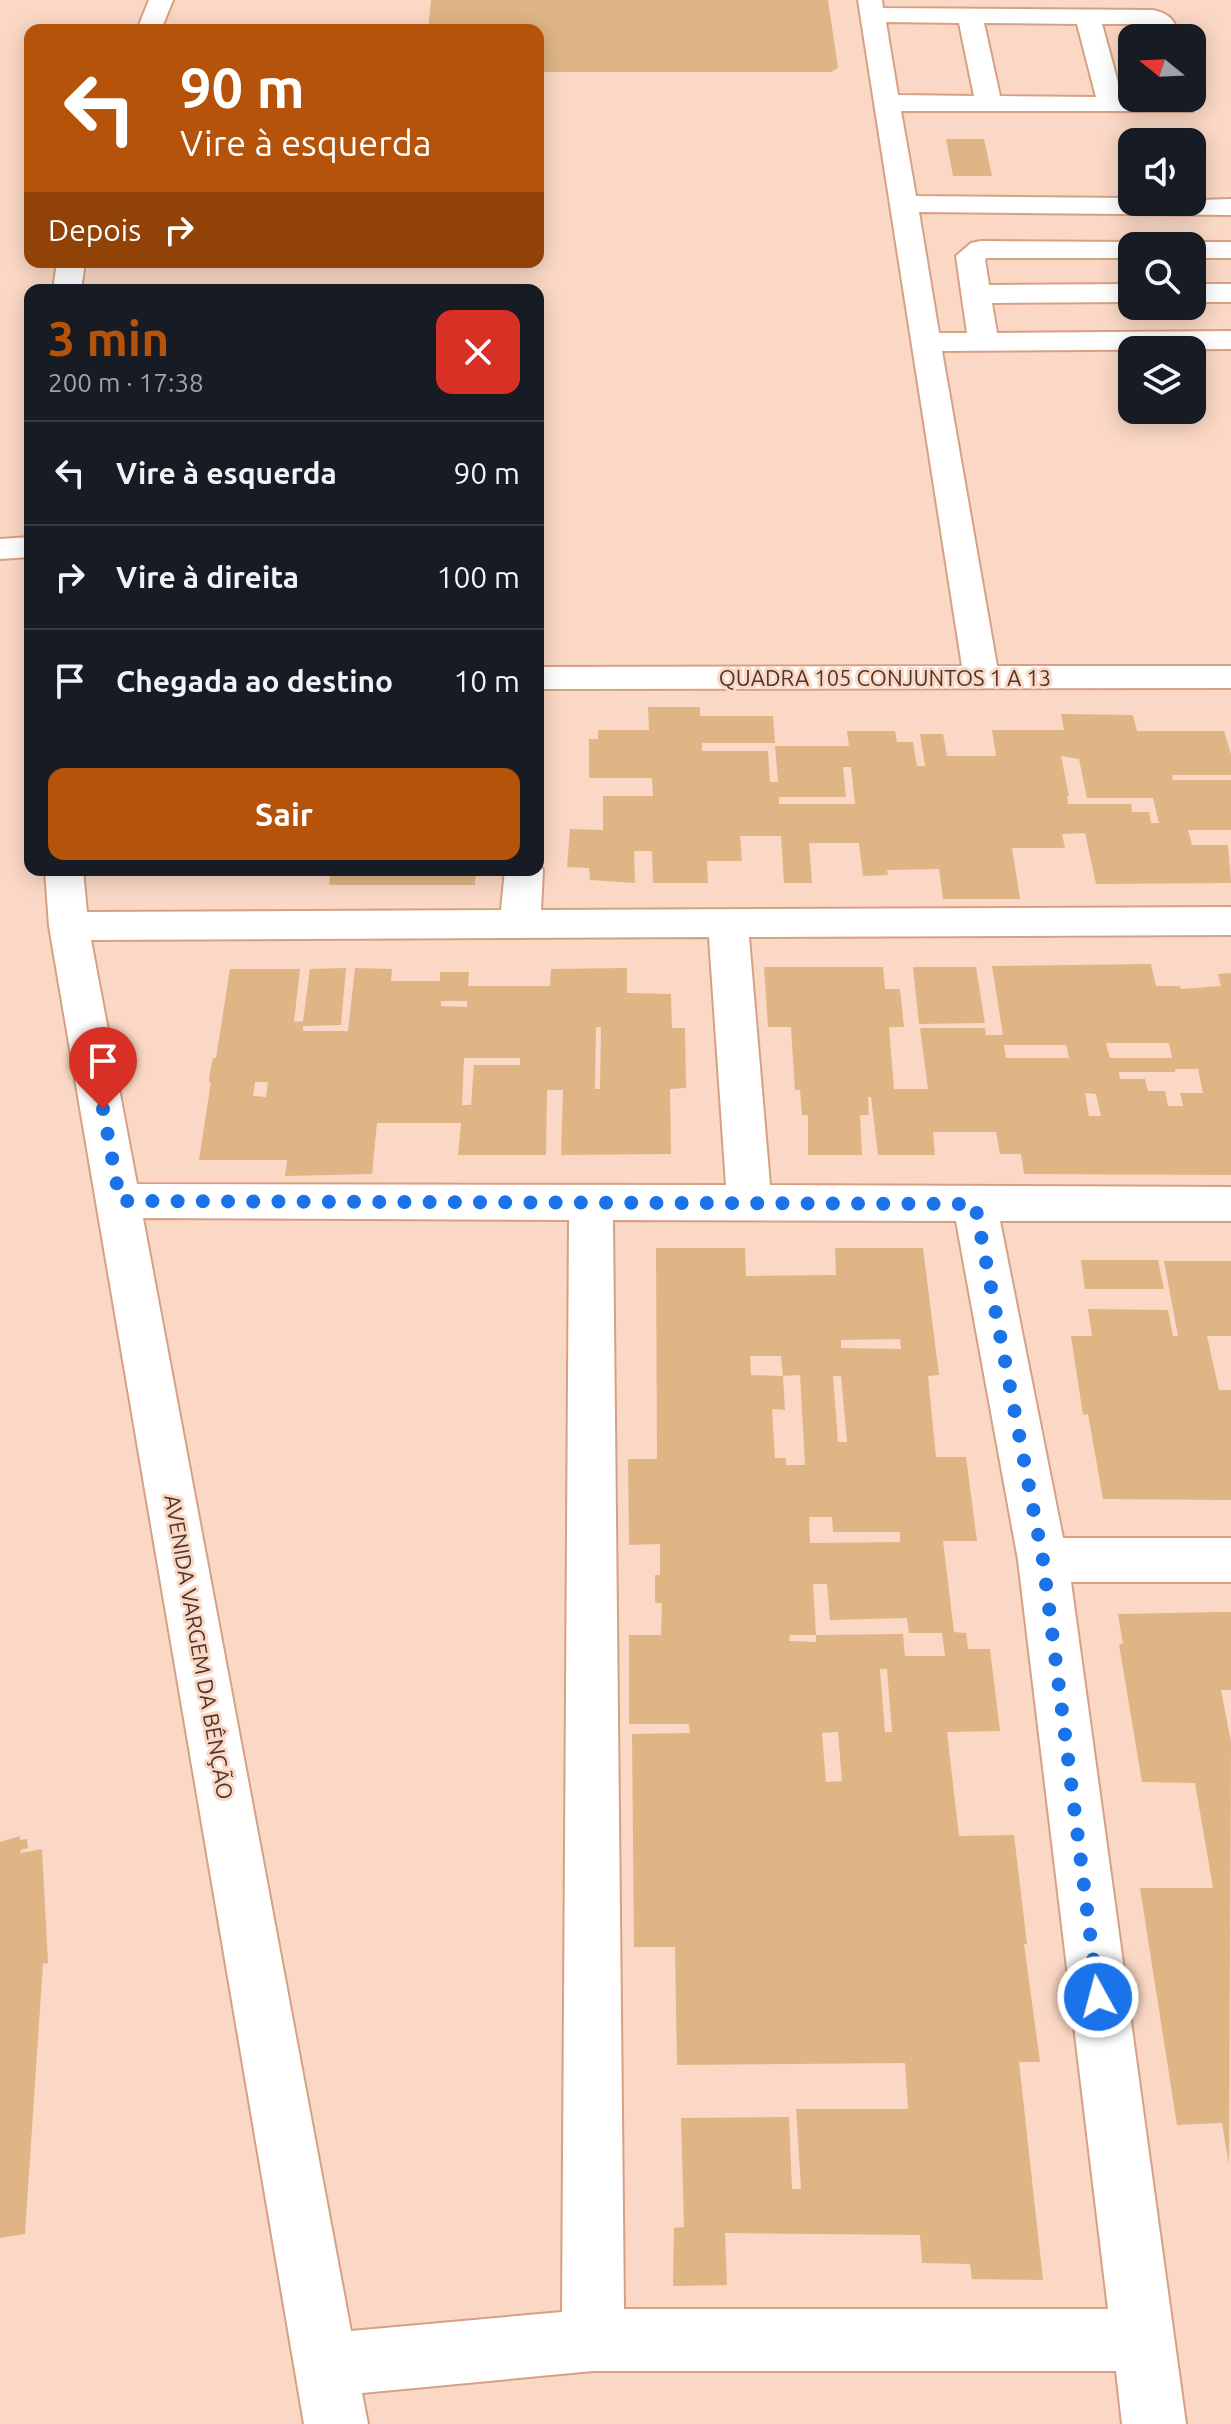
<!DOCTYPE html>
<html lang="pt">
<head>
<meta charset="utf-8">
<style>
  :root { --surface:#171b24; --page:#242831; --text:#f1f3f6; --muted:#9ea1a6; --line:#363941; --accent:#b45309 }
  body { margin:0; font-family:Ubuntu,sans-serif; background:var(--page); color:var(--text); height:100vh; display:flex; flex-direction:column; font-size:30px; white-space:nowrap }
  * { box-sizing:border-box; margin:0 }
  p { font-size:26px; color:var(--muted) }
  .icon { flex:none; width:44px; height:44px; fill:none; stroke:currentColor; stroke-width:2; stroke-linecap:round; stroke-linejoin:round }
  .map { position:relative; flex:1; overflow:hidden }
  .panel { position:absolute; left:24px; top:284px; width:520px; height:592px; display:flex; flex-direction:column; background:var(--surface); border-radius:16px; box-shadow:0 4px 20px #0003 }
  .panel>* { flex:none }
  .guide { position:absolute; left:24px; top:24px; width:520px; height:244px; border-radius:16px; box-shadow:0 4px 20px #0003; background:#b45309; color:#fff; overflow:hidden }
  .needle { width:52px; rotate:288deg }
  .buttons { position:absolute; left:1118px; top:24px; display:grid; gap:16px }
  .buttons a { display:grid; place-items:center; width:88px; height:88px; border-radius:16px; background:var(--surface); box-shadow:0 4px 20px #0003; font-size:40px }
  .pin { position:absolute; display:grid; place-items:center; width:68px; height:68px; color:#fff; margin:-82px -34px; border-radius:50% 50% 50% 0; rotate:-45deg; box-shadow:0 0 8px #0007 }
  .pin .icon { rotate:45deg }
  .me { position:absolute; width:88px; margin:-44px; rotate:353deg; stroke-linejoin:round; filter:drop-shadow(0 0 6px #0008) }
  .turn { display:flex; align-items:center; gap:28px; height:168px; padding:0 24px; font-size:36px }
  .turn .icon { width:104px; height:104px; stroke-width:2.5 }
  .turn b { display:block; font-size:56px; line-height:68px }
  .then { display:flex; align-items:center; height:76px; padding:0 24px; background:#0003; gap:16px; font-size:30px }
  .round { display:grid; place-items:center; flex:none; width:84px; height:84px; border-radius:16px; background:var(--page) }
  .head { display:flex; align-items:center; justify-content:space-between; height:136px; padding:0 24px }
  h1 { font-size:48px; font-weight:700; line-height:60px; color:var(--accent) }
  .action { display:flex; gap:16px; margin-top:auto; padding:16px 24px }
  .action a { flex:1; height:92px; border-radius:16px; background:var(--accent); color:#fff; font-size:32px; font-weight:700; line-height:92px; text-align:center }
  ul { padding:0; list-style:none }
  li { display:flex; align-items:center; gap:24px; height:104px; padding:0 24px; border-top:2px solid var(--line) }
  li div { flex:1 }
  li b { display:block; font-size:30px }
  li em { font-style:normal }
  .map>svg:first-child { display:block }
  .building { fill:#dfb586; fill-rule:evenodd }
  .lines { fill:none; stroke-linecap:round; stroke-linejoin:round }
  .minor-casing { stroke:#d8a082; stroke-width:4 }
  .minor { fill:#fff; fill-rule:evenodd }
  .route { stroke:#1a73e8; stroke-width:14; stroke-dasharray:0 25.2 }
  .labels { text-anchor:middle; stroke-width:6; stroke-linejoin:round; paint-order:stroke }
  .street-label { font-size:22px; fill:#4e372a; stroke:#fbd8c5 }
</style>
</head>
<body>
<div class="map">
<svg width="1231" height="2424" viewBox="0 0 1231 2424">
  <rect width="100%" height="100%" fill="#fbd8c5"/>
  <g class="building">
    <path d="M431,0h397l10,68 -7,4h-293v-42h-110z"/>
    <path d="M946,139h38l8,37h-39z"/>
    <path d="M648,707h52v9h73l2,27h-73v8h66l2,31h8l-3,-36h74l-2,-15h48l2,11h16l4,24h8l-5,-32h23l4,22h49l-4,-26h72l-3,-16 72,1 4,16h87l7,23v21h-59l1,5h58v50h-43l4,15h36l3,38 -135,1 -11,-51 -23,1 3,14h-53l8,51h-77l-4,-30 -52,1 1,5 -25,1 -4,-33h-50l3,40h-28l-3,-47h-41l2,25h-35l1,22h-55l-1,-32h-18l1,32 -45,-3 -1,-12 -22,-1 3,-38 33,1v-34h50l-1,-18h-63v-39h9v-9h51zM1061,756l18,3 8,39h66l6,25h-8l-2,-11h-17l-1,-8h-63l-1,-8h2zM843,767h8l4,37h-76v-7h67z"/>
    <path d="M331,870h145l-1,15h-146z"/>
    <path d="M1151,964l5,22h24l1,3 40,-3 -3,-12 13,-1v202l-207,-1 -3,-20h-21l-4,-22h-63l2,23h-57l-7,-58h-3l1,18h-9l2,40h-54v-40h-6l-2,-25h-5l-4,-63h-23l-4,-60h119l2,22h15l4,38h-15l5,62h34l-8,-61h65l1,7h17l-11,-69zM1106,1043h63l3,15h-62zM1004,1045h62l3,13h-63zM1175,1069h23l5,24h-23l3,13h-15l-3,-15h-17l-3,-12h-25l-1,-7h56zM1085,1093l11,1 5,22h-12z"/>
    <path d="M913,967h63l9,56 -66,1z"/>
    <path d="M346,968l-5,57 -38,1v5h45l7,-63 37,1 -1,12h49v-9h29l-1,14h82l1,-17 76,-1v25l44,1 1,34h13l1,60 -16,1 1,65 -110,1 2,-65h-16l-1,65h-88l3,-32h-84l-5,51 -87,2 2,-16h-88l12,-78h-2l1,-10 3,-14h3l14,-89h70l-6,53 9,-1 7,-52zM441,1001h26v6l-26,-1zM596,1027h5l-1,62h-5zM464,1058h56v7h-46l-3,40h-9zM255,1082h13l-2,15 -13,-1z"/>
    <path d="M656,1248h89l1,28 90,-1 -1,-27h88l16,127 -11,1 8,81h30l11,84h-34l11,91 12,1 2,16h22l10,82 -53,1 12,104 55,-1 13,109h-3l16,118h-21l24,218 -71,-1 -2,-15 -48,-1 -2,-28 -195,-2 2,52 -54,1 1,-58 10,-1 -3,-109 108,-1 3,72h9l-5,-80h112l-3,-46 -228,2 -2,-118h-41l-2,-213 58,-1 -1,-9h-60v-89h32l1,-32h-7v-28h5v-31l-31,1 -1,-86h29zM900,1339l1,10 -60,-1v-8zM750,1356h31l2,20 17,-1 5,90h-19v-7h-11l-3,-49 13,1 -2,-34 -32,-1zM833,1376h8l6,66h-9zM809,1517h23l1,15h67v10l-90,1zM813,1584h14l3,36 77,-2 2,15h33l3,23h-40l-2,-22 -87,1v7l-27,-1 1,-6h26zM880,1669h7l5,63h-7zM838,1732l4,49 -16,1 -4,-49z"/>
    <path d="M1081,1260h77l6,29h-79z"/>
    <path d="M1164,1261h67v75h-24l12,54h12v110l-128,-1 -15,-85 -5,1 -12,-79h21l-4,-27 80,1 5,26h5z"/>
    <path d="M1220,1612h11v78h-10l10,52 -2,423 -7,-42 -45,2 -37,-237h73l-18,-105 -53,-1 -23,-138h4l-5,-30z"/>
    <path d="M20,1836v4l7,-1 1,9 -7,2 -1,3 22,-4 6,114 -5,1 -18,270 -25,4v-396z"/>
  </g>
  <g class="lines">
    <defs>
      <g id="minor">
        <path d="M149,0h24l-12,30h-24z"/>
        <path d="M858,0h24l1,8 270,2c18,4 22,11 27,28h-24l-7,-14h-47l20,73 70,1v-6l9,10 -9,9h-291l15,85 216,2v4l99,-3v16l-312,-3 20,121h28l-11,-77 15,-13 10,-2 151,1 11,4h-11v12h-145l-2,1 4,26 143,-1v18l-140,1 5,30 234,-2v18l-289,2 55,315h234v22l-693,1v-22l424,-1zM886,22l73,1 15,73 -76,-1zM984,23l93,1 19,73 -96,-1z"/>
        <path d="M1192,242h39v16h-39v-12h-11z"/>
        <path d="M57,262h28l-4,28h-28z"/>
        <rect x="1192" y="284" width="39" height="18"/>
        <path d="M30,537v20l-30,2v-20z"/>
        <path d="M538,861l5,9 -2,40 690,-3v28l-482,2 21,248 461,2v34h-231l63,317h168v44h-160l115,842h-64l-6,-53h-523l-231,22 6,31h-64l-255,-1498 -4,-56h38l4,42 414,-2 4,-40h33zM709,937l17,248 -589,-1 -46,-244zM143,1218l426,2 -7,1092 -211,19zM613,1220l343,1 62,339 90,749h-484z"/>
      </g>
    </defs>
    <use href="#minor" class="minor-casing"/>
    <use href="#minor" class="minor"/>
  </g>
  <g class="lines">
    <path class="route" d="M103,1109l17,92 855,3 68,356 55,437"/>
  </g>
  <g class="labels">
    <g class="street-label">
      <text x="885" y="686">QUADRA 105 CONJUNTOS 1 A 13</text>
      <text transform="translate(199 1647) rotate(80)" y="8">AVENIDA VARGEM DA BÊNÇÃO</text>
    </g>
  </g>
</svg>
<div class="buttons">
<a><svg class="needle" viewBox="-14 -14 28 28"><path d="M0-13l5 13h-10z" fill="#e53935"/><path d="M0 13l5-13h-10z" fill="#9ea1a6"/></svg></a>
<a><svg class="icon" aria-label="sound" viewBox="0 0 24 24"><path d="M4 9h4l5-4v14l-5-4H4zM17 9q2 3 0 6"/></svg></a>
<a><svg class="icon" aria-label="search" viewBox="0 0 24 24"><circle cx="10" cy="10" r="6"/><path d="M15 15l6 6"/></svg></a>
<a><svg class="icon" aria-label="layers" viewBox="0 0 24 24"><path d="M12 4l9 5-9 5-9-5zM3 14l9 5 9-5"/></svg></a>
</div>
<div class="pin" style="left:103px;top:1109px;background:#d93025"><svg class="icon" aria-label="arrive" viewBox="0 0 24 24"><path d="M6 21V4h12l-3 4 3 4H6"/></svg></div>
<svg class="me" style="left:1098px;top:1997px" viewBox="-20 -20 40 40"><circle r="17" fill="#1a73e8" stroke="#fff" stroke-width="3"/><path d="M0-11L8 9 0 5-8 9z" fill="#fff"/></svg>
<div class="guide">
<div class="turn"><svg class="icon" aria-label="left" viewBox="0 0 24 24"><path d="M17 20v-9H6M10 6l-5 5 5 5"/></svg><div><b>90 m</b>Vire à esquerda</div></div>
<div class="then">Depois<svg class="icon" aria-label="right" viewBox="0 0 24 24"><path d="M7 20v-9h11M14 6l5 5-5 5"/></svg></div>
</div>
<section class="panel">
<div class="head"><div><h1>3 min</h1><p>200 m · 17:38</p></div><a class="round" style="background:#d93025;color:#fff"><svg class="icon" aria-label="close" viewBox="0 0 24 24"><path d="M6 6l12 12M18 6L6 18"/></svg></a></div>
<ul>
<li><svg class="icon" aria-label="left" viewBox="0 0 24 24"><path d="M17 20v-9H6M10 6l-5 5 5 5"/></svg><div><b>Vire à esquerda</b></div><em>90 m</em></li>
<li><svg class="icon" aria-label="right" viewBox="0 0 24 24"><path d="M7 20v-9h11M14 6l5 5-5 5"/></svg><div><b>Vire à direita</b></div><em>100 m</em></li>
<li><svg class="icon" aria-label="arrive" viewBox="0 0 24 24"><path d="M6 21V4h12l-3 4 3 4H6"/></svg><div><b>Chegada ao destino</b></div><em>10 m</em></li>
</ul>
<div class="action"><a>Sair</a></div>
</section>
</div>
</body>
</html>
